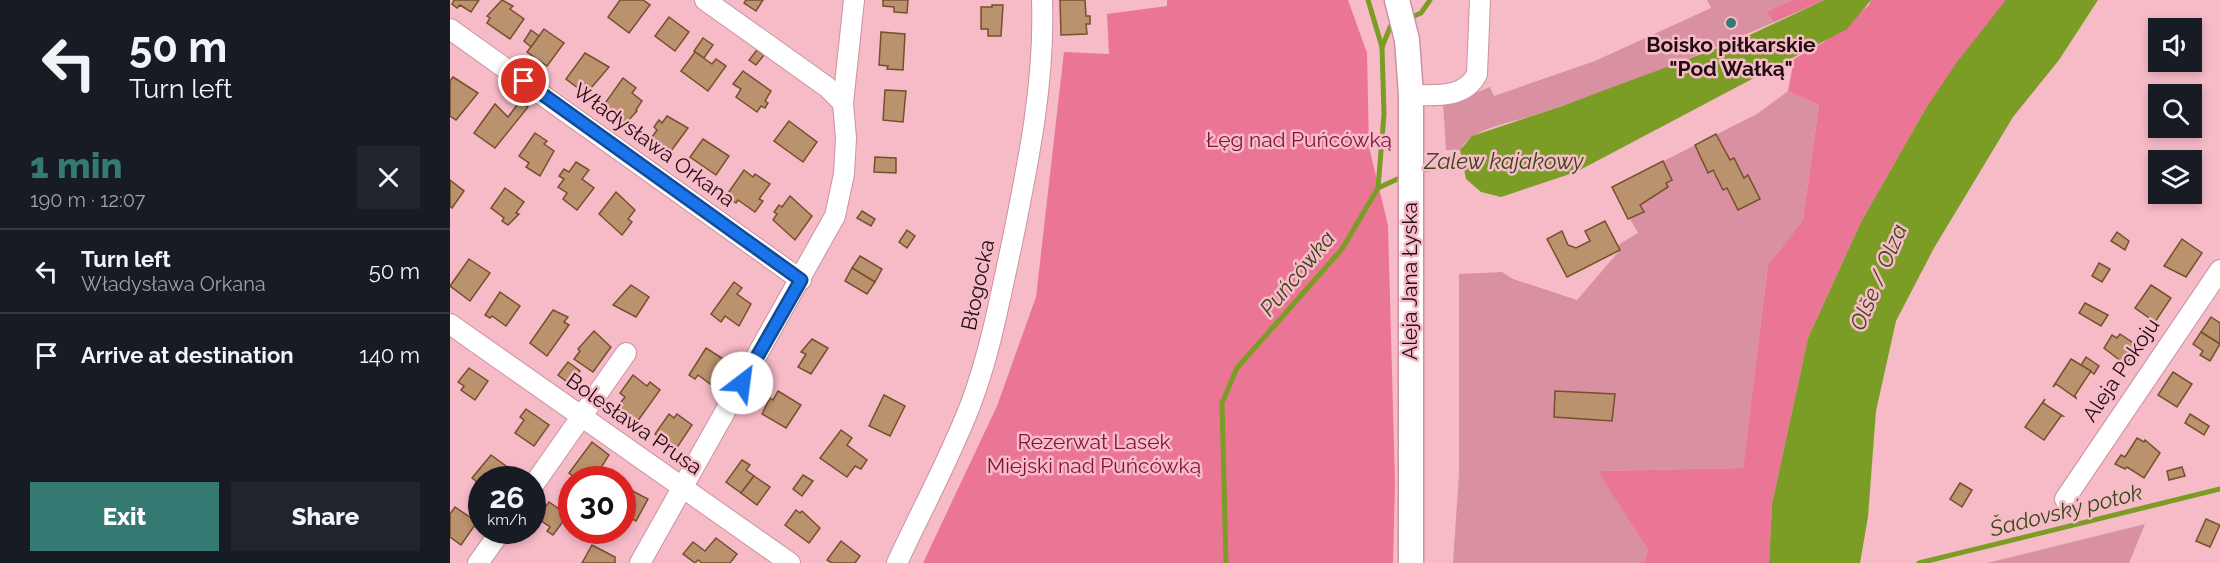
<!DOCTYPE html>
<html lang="en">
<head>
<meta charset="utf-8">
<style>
  :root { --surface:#171b24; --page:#20242c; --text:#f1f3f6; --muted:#9ea1a6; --line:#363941; --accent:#347a72 }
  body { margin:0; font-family:Raleway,sans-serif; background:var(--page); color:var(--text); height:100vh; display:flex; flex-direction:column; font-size:22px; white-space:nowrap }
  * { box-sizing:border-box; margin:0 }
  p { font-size:20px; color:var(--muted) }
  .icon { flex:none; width:33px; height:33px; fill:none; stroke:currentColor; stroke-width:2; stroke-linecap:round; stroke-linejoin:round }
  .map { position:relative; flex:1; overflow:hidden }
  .panel { display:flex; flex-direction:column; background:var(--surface); width:450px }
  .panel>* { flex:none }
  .banner { background:#171b24; color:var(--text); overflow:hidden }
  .fabs { position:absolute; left:1698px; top:18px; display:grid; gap:12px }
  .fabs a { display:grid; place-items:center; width:54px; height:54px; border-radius:0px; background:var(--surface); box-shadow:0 3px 9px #0003; font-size:30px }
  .speed { position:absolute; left:18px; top:466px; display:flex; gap:12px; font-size:30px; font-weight:700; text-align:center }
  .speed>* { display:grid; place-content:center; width:78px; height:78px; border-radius:50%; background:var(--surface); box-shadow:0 3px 9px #0003; line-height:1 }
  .speed small { font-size:15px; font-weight:400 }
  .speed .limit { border:9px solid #d22; background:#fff; color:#111 }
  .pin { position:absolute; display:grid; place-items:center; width:51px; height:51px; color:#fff; margin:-26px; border:3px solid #fff; border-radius:50%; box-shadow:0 2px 6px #0007 }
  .me { position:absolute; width:66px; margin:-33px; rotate:30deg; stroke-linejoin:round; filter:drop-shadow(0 0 4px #0008) }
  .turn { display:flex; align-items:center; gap:21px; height:126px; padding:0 30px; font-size:27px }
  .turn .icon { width:78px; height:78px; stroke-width:2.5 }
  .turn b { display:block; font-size:42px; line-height:51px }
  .round { display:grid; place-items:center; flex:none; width:63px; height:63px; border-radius:0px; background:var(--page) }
  .head { display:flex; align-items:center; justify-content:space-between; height:102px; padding:0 30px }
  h1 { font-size:36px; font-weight:800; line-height:45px; color:var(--accent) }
  .primary-button { display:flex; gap:12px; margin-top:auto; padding:12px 30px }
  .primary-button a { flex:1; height:69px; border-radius:0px; background:var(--accent); color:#fff; font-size:24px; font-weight:800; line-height:69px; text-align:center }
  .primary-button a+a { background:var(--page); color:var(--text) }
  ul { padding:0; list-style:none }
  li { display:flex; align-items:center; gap:18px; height:84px; padding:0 30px; border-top:2px solid var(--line) }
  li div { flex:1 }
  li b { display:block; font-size:22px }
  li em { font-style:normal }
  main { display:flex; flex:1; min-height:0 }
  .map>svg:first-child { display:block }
  .green { fill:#d990a1 }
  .forest { fill:#ea7595 }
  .water { fill:#7b9d25 }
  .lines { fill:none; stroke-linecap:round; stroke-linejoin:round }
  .stream { stroke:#7b9d25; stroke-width:5 }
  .building { fill:#ba926d; stroke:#75502c; stroke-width:1.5 }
  .minor-casing { stroke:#cb929f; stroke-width:22 }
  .tertiary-casing { stroke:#cb929f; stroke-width:27 }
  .minor { stroke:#fff; stroke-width:20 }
  .tertiary { stroke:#fff; stroke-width:24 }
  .route-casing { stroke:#114b97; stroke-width:15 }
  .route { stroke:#1a73e8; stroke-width:10 }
  .poi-dot { fill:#347a72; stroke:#f7bbc8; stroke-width:2 }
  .labels { text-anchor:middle; stroke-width:5; stroke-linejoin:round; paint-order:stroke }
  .poi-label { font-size:21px; font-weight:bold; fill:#210d12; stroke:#f7bbc8 }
  .park-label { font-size:21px; fill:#7e143c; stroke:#f7bbc8 }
  .street-label { font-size:21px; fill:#210d12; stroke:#f7bbc8 }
  .water-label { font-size:22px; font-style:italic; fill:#394719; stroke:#f7bbc8 }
</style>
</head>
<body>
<main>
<section class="panel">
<div class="banner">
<div class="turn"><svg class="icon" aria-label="left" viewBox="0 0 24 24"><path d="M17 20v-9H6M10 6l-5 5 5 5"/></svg><div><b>50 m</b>Turn left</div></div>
</div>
<div class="head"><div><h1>1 min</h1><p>190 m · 12:07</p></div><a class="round"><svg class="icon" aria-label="close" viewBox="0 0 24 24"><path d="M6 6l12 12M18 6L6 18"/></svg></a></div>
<ul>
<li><svg class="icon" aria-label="left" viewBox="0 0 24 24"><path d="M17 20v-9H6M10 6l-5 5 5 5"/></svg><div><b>Turn left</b><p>Władysława Orkana</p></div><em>50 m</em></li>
<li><svg class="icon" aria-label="arrive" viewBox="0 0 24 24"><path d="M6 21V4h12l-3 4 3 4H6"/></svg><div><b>Arrive at destination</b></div><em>140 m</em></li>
</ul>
<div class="primary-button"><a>Exit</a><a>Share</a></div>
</section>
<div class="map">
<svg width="1770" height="563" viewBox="0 0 1770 563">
  <rect width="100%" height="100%" fill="#f7bbc8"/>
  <g class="green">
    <path d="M1257,0h97l4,7c-90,41 -182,78 -276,109 -22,7 -60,12 -72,34h-14l-3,-48 18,-3 29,-12 4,9 101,-35 116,-53z"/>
    <path d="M1338,91l31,14 -16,115 -35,45 -25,203 -144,3 49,79 -4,13h-191l6,-89v-200l43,-2 11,7 64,21 43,-50 -2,-5 20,-12 -26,-46 145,-73z"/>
    <path d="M1695,524l-16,39h-142z"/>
  </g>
  <g class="forest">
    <path d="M717,0h181l19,53 2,94 19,78 7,257 -2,81h-470l74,-157 39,-109 28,-245 45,2 -2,-40 60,-8z"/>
    <path d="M1343,0h31l-50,22 -7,-10z"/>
    <path d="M1421,0h136l-81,108 -65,114 -53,116 -36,166 -3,59h-125l4,-13 -50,-79 145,-3 25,-203 35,-45 16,-115 -31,-14 6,-32 30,-17 45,-37z"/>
  </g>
  <g class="water">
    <path d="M1374,0h47l-24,29 -271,143 -75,25 -20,-5 -15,-13 -6,-29 12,-14 90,-30 177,-66z"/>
    <path d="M1556,0h92l-39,60 -46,57 -79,131 -38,73 -20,90 -8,106 -8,46h-91l3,-59 36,-166 53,-116 65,-114 31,-46z"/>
  </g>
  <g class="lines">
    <g class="stream">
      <path d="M957,19l14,-6 9,-13"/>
      <path d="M932,47l9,-22 4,-2"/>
      <path d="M968,171l50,-10"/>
      <path d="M928,188l26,-12"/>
      <path d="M776,563l-4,-160 15,-35 105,-119 36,-61 6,-74 -2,-67 -14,-47"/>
      <path d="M1469,563l301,-74"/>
    </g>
  </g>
  <g class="building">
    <path d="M4,0h-1h26l-8,12 -11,-7 -3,3 -5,-4z"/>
    <path d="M52,0l11,6 -3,3 14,10 -14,20 -23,-16 3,-5 -3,-2z"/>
    <path d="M170,0h23l7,5 -21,28 -21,-16z"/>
    <path d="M296,0h17l-7,11 -12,-8z"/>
    <path d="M433,0h25l-1,13 -13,-1v-5l-11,-1z"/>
    <path d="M610,0h25l1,16h4v8h-4l1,10 -26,1z"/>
    <path d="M542,5h11l-2,31h-13v-7h-7v-22h11z"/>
    <path d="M219,17l20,15 -14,19 -20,-15z"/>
    <path d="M94,29l20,14 -17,23 -20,-14z"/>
    <path d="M81,30l8,6 -8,11 -7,-6z"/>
    <path d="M431,32l24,2 -2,36 -16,-1 1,-3 -9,-1z"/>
    <path d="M253,38l10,7 -9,13 -10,-7z"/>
    <path d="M307,50l7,5 -8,10 -7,-5z"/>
    <path d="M245,52l17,12 4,-5 10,7 -18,25 -27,-20z"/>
    <path d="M135,53l24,14 -23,27 -20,-15z"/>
    <path d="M293,71l28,20 -6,10 3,2 -3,5 -4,-2 -4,6 -21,-15 5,-8 -8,-5z"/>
    <path d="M3,77l25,16 -22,27 -6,-4v-35z"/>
    <path d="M173,78l13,10 -4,5 10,8 -6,9 1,1 -11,12 -23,-17z"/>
    <path d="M435,90l21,1 -3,31 -20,-2z"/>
    <path d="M70,101l8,6 -33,41 -21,-15 21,-29 13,13z"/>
    <path d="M217,116l21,12 -17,23 -21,-11 7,-10 -3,-3 5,-7 3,3z"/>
    <path d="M339,121l28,21 -14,20 -29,-21z"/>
    <path d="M85,133l12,8 -3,3 10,7 -14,25 -14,-9 3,-4 -10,-7z"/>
    <path d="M1266,134l14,26 4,-2 10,20 4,-3 12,24 -22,11 -11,-22 -4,2 -10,-20 -5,3 -13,-28z"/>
    <path d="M253,139l26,17 -13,19 -26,-18z"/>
    <path d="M425,157l21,1v15l-22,-1z"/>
    <path d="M1213,161l9,19 -6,3 2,4 -28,18 4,7 -16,7 -16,-32z"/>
    <path d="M126,162l13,8 -7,9 12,9 -17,22 -14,-11 4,-6 -9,-6 6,-8 -5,-3 5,-7 5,3z"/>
    <path d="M294,170l9,7 2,-3 15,10 -11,15 4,2 -8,11 -17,-12 -2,3 -10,-7z"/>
    <path d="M0,180l14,11 -12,17 -2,-2z"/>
    <path d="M55,188l19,14 -8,11 3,1 -11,11 -6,-4 2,-3 -13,-10z"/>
    <path d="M166,192l19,18 -7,9 4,3 -10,13 -23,-21z"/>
    <path d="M340,196l22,20 -17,24 -22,-20 4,-6 -3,-2 5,-7 3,2z"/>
    <path d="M412,211l13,8 -4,7 -14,-8z"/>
    <path d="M1155,221l15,29 -53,27 -20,-38 15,-8 6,14 8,3 14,-7 -5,-10z"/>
    <path d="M457,230l8,6 -8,12 -8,-6z"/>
    <path d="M1667,232l12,9 -4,9 -14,-9z"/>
    <path d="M1732,239l20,14 -16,24 -22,-11z"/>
    <path d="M410,256l22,13 -7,13 -23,-14z"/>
    <path d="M19,259l21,14 -20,28 -20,-15z"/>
    <path d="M1649,263l11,6 -8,13 -10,-6z"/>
    <path d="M402,268l23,14 -8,12 -22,-13z"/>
    <path d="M284,282l8,6 -5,6 14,10 -12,22 -14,-10 -4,6 -10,-8z"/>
    <path d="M181,285l18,12 -13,20 -23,-12z"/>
    <path d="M1701,285l20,13 -16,24 -20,-14z"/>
    <path d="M50,292l20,14 -14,20 -14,-10 -2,2 -5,-3z"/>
    <path d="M1635,303l23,12 -7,11 -22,-13z"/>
    <path d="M103,310l15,7 -4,5 5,3 -22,31 -17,-13z"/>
    <path d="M1761,317l9,6v21l-19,-12z"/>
    <path d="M144,331l17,16 -18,25 -19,-13 6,-8 -2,-2z"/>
    <path d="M1751,332l19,12 -10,17 -10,-6 3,-4 -10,-7z"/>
    <path d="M1670,334l18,12 -12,19 -22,-17 8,-13 5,3z"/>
    <path d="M362,339l16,9 -17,26 -13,-7 8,-13 -5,-2z"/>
    <path d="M256,348l22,14 -15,24 -15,-11 -3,4 -6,-4z"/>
    <path d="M1636,357l13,9 -5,8 -13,-9z"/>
    <path d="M1621,359l20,12 -16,24 1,3 -20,-14 -3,3z"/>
    <path d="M118,362l12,9 -10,13 -12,-9z"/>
    <path d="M19,368l19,13 -13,19 -14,-10 3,-4 -6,-4z"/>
    <path d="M1723,372l19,12 -15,23 -19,-12z"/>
    <path d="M183,375l14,11 3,-4 10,8 -23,32 -20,-15 8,-10 -5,-4z"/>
    <path d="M328,391l23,14 -15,23 -24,-14 8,-16 3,2z"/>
    <path d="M1105,391l60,3 -3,27 -58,-4z"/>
    <path d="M434,395l21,11 -15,30 -21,-10z"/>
    <path d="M1595,399l-2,4 20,13h-2l-17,24 -19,-13z"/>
    <path d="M76,409l23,16 -15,21 -19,-13 9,-13 -4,-3z"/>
    <path d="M219,414l5,4 3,-4 15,11 -16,24 -21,-15z"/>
    <path d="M1740,414l19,12 -5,9 -19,-12z"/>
    <path d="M391,430l11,8 -5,7 20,15 -6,9 -6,-3 -8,11 -27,-19z"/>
    <path d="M1687,438l7,4 1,-2 15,13 -16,25 -17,-11 -2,2 -10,-5 6,-9 4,2z"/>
    <path d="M142,442l17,13 -12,19 3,3 -3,3h-19l-9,-7z"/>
    <path d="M41,455l19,14 -8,11h-20v6l-10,-8z"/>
    <path d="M292,460l8,5 -4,5 8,6 -13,17 -15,-11z"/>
    <path d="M1732,467l3,9 -16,4 -2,-9z"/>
    <path d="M353,475l10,6 -11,15 -9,-7z"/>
    <path d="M304,476l16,11 -13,18 -16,-12z"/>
    <path d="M1510,483l12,7 -10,17 -12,-8z"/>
    <path d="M175,487l23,12 -12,22 -14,-8z"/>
    <path d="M99,502l19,13 -15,20 -6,-4 3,-4 -13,-9z"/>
    <path d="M5,507l22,15 -16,23 -11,-8v-23z"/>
    <path d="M346,510l4,3 2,-2 18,17 -11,15 -24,-18z"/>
    <path d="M1756,519l14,6 -10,22 -14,-6z"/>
    <path d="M266,538l21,16 -7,9h-28l-4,-3 -3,3 -12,-9 10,-12 12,9z"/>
    <path d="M391,541l19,15 -5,7h-23l-5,-3z"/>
    <path d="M142,545l23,12v6h-33z"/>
  </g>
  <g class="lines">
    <defs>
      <g id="minor">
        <path d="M255,0l122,87 16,16"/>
        <path d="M0,29l351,251"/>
        <path d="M961,95c24,0 54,4 66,-21l3,-74"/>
        <path d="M0,324l340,239"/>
        <path d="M82,487l94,-134"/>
        <path d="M1615,499l155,-229"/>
        <path d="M28,563l23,-32"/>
        <path d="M190,563l195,-347 9,-42 2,-36 -3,-35 11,-103"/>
        <path d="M447,563c24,-52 52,-103 73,-157 20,-52 30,-108 42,-163 16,-79 33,-161 30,-243"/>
      </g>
      <path id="tertiary" d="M947,0l10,40 4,55v468"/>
    </defs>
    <use href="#minor" class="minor-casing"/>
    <use href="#tertiary" class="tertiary-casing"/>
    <use href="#minor" class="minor"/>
    <use href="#tertiary" class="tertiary"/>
  </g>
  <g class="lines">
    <defs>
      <path id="route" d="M74,81l277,199 -59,103"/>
    </defs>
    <use href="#route" class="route-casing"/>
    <use href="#route" class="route"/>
  </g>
  <circle class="poi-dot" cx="1281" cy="23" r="6"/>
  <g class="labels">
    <g class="poi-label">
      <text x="1281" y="52">Boisko piłkarskie<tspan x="1281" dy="24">"Pod Wałką"</tspan></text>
    </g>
    <g class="park-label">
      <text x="849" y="147">Łęg nad Puńcówką</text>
      <text x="644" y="449">Rezerwat Lasek<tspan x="644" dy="24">Miejski nad Puńcówką</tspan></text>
    </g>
    <g class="street-label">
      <text transform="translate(204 145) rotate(36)" y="7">Władysława Orkana</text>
      <text transform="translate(960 281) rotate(-90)" y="7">Aleja Jana Łyska</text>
      <text transform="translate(528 285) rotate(-78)" y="7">Błogocka</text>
      <text transform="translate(1671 370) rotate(-56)" y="7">Aleja Pokoju</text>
      <text transform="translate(184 424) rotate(35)" y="7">Bolesława Prusa</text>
    </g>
    <g class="water-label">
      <text x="1054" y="169">Zalew kajakowy</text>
      <text transform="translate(847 273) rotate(-50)" y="8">Puńcówka</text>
      <text transform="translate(1428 277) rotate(-67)" y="8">Olše / Olza</text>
      <text transform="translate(1616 510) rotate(-14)" y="8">Šadovský potok</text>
    </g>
  </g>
</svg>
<div class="fabs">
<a><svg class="icon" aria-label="sound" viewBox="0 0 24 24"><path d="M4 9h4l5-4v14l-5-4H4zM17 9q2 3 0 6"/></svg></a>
<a><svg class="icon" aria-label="search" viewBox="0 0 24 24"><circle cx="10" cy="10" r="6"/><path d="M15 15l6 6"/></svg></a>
<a><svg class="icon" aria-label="layers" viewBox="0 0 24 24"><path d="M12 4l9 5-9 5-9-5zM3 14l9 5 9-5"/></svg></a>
</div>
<div class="speed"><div>26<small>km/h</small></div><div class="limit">30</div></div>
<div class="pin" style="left:74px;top:81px;background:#d93025"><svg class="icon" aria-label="arrive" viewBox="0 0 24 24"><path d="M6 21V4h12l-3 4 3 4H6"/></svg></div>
<svg class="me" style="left:292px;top:383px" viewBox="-20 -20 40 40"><circle r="19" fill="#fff"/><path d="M0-13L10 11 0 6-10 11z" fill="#1a73e8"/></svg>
</div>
</main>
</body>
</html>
